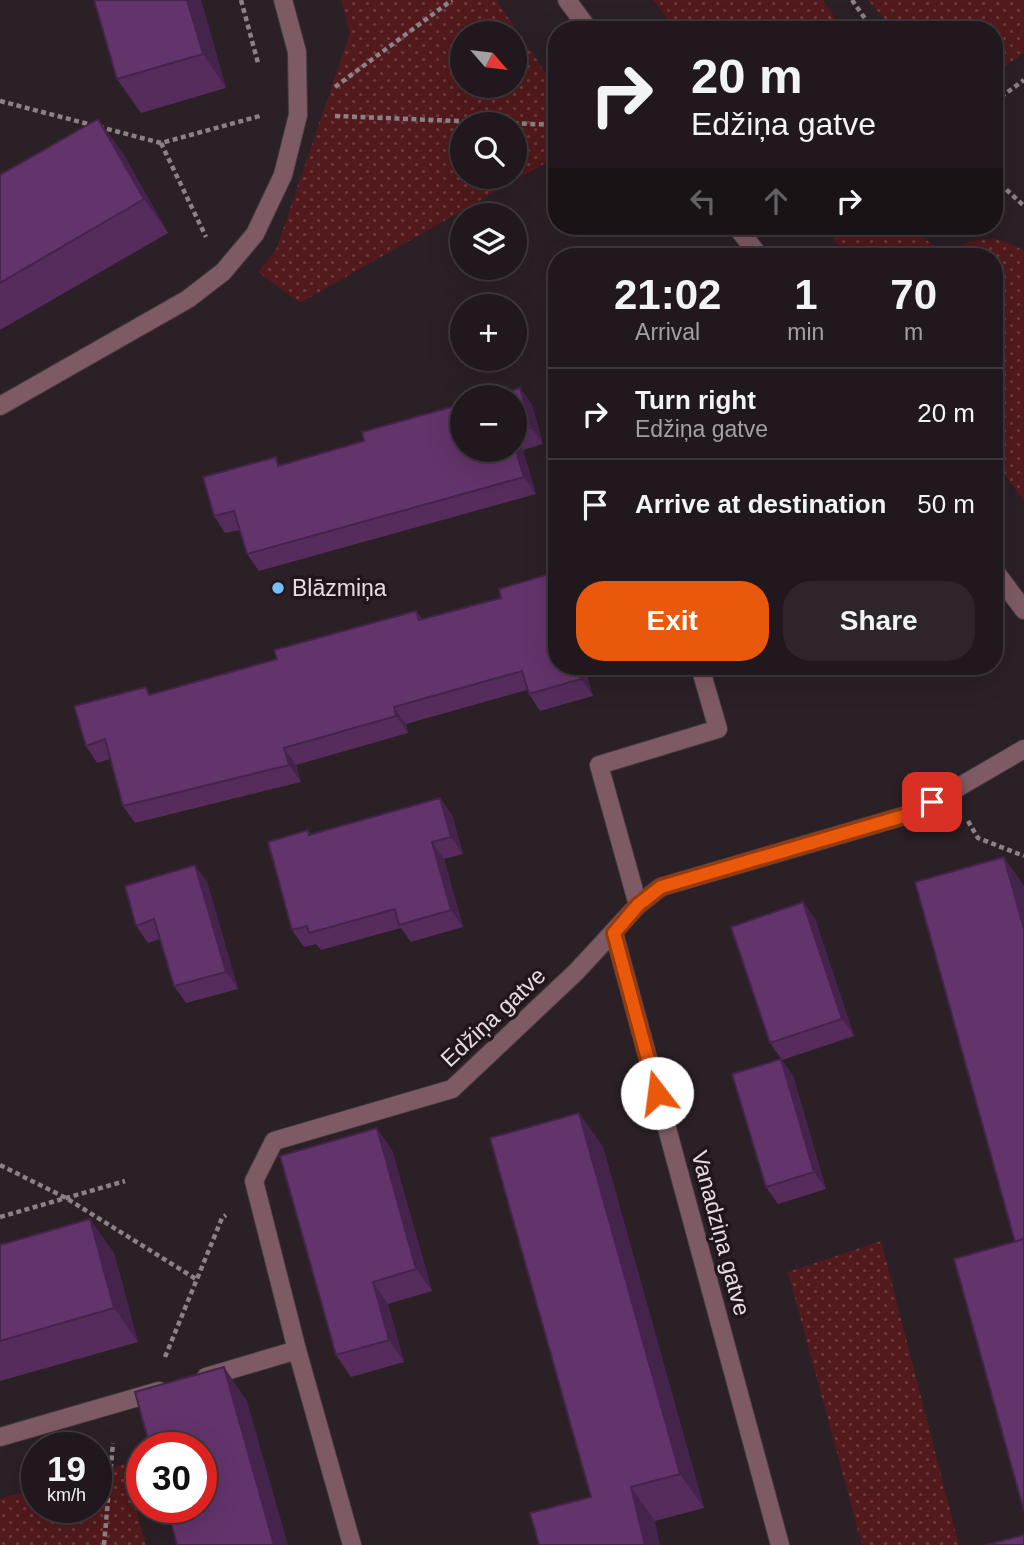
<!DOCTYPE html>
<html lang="en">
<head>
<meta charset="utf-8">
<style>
  :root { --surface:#20181c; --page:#2d2529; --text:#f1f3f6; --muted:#a2a0a3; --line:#3d373b; --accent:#ea580c }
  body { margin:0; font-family:Helvetica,sans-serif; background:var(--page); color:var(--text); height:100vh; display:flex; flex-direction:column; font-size:26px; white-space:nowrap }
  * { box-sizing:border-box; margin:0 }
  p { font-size:23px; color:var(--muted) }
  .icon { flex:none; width:38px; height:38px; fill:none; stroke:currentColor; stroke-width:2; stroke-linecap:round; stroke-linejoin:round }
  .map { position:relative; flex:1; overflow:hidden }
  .sheet { position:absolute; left:548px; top:248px; width:455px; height:427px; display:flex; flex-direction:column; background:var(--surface); border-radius:28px; box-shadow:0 7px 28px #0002,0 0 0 2px var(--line) }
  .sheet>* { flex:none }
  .banner { position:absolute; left:548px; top:21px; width:455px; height:214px; border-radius:28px; box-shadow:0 7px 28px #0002,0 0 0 2px var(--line); background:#20181c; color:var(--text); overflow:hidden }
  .needle { width:46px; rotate:118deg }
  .buttons { position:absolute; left:450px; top:21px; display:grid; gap:14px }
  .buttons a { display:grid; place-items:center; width:77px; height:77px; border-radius:50%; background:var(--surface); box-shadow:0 7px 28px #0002,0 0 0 2px var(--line); font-size:35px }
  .speed { position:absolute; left:21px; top:1432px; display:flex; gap:14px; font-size:35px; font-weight:700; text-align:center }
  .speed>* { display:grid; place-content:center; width:91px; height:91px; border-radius:50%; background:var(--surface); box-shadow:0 7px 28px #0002,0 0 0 2px var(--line); line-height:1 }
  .speed small { font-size:18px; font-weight:400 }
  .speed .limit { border:10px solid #d22; background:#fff; color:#111 }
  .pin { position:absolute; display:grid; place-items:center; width:60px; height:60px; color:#fff; margin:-30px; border-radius:14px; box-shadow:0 4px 10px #0006 }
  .me { position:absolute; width:77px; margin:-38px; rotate:345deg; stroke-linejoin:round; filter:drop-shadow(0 0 5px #0008) }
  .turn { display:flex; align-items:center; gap:24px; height:147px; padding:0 28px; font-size:32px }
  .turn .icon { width:91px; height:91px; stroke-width:2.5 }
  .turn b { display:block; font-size:49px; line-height:60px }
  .lanes { display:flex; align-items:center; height:66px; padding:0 28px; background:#0003; justify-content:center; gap:35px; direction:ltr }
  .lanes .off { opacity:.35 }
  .eta { display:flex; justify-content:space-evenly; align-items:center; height:119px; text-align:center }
  .eta b { font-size:42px; font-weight:700; line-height:49px }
  .action { display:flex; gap:14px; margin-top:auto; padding:14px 28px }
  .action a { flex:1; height:80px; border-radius:28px; background:var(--accent); color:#fff; font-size:28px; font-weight:700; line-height:80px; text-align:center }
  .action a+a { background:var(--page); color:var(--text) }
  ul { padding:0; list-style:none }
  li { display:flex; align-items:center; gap:21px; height:91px; padding:0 28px; border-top:2px solid var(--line) }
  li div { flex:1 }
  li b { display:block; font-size:26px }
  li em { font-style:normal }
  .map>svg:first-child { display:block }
  .grass { fill:url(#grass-dots); fill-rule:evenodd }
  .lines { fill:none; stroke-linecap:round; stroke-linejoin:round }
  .service-casing { stroke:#443a40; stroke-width:20 }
  .minor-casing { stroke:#443a40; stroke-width:20 }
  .path { stroke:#8b8287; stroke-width:4.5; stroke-dasharray:5 3.5; stroke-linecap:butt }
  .service { stroke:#7e5b64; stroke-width:18 }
  .minor { stroke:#7e5b64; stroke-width:18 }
  .wall { fill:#552c5c }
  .shaded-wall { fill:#45244b }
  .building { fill:#63336b; stroke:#45244b; stroke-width:2 }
  .route-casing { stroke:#983908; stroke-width:18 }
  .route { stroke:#ea580c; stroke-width:12 }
  .poi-dot { fill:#77c0f7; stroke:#20161c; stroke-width:2.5 }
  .labels { text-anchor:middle; stroke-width:7; stroke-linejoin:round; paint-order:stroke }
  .poi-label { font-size:23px; fill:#e4dde1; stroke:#20161c; text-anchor:start }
  .street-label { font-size:23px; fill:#e4dde1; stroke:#20161c }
</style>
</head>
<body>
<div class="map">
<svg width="1024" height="1545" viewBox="0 0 1024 1545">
  <defs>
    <pattern id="grass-dots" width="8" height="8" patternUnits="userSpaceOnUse" patternTransform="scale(1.75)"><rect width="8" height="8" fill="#521a1c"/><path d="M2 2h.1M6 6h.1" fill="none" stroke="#6b3b3d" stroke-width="1.8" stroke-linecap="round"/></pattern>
  </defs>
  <rect width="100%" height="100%" fill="#2a2026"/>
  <g class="grass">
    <path d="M341,0h155l60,88v69l-256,146 -42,-31 18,-22 74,-217zM514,33v53h-52v-53zM462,124h52v53h-52z"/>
    <path d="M653,0h170l20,30h-167z"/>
    <path d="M868,0h156v53l-30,21v-44h-100z"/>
    <path d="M824,226h90c34,44 41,12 78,13 11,0 23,7 32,12v250l-30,-41v-203h-147z"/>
    <path d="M881,1241l78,304h-97l-74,-273z"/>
    <path d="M124,1464l22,81h-146v-46l37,-11v19h59v-36z"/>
  </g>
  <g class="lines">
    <defs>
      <g id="service">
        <path d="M0,406l188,-107 35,-27 32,-38 28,-59 15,-60 -1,-63 -14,-52"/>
        <path d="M638,905l-39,-140 119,-36 -18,-62"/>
        <path d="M206,1377l91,-27"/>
        <path d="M0,1437l159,-46"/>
      </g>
      <g id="minor">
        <path d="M567,0l22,30"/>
        <path d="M736,226l24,31"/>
        <path d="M994,570l30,40"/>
        <path d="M614,933l166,612"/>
        <path d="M352,1545l-55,-195 -43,-169 20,-40 178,-52 124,-117 62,-67 23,-18 253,-74 110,-64"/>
      </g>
    </defs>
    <use href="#service" class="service-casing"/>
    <use href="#minor" class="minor-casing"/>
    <g class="path">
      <path d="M241,0l17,63"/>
      <path d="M852,0l21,30"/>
      <path d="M335,87l117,-87"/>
      <path d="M0,101l161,42 99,-27"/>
      <path d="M994,102l30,-22"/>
      <path d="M335,116l221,9"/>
      <path d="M161,143l45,94"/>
      <path d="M994,178l30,28"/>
      <path d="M968,821l10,17 46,18"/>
      <path d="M0,1165l66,33 130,81"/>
      <path d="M0,1217l125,-36"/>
      <path d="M165,1357l57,-139 4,-3"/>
      <path d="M104,1545l9,-102"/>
    </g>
    <use href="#service" class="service"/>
    <use href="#minor" class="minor"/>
  </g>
  <g class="wall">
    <path d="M94,0h107l25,88 -85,25 -24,-34z"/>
    <path d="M122,152l46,81 -168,97v-155z"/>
    <path d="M520,388l12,17 11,39 -20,6 13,44 -277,77 -12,-17 -7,-24 -15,3 -11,-17 67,-51 233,-15v-53z"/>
    <path d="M416,611l6,8 134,48h28l9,29 -53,15 -11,-17 -2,-4 -121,34 2,9 -112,32 5,17 -166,41 -12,-17 -13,-47 -13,4 -11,-17 66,-52 125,-35z"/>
    <path d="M440,798l12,17 11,39 -19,5 19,68 -52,15 -10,-14 -80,22 -5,-6 -12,3 -12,-17 16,-100 3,4z"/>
    <path d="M207,882l31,107 -52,14 -12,-17 -14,-47 -12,4 -12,-17z"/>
    <path d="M803,902l12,17 39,117 -72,24 -12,-17z"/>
    <path d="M781,1059l12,17 33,113 -48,15 -12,-17z"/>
    <path d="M579,1113l24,34 101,361 -49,13 -64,-24z"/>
    <path d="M392,1150l40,141 -44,13 16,58 -53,15 -15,-22z"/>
    <path d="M0,1245l114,8 24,89 -138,39z"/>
  </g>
  <g class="shaded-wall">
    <path d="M187,0h14l25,88 -23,-34z"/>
    <path d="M98,119l24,33 46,81 -24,-34z"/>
    <path d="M520,388l12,17 11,39 -12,-17z"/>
    <path d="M514,438l9,12 13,44 -12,-17 -10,-32z"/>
    <path d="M577,667h7l9,29 -12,-17z"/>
    <path d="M394,707l12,17 2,9 -12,-17z"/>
    <path d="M284,748l12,17 5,17 -12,-17z"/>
    <path d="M440,798l12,17 11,39 -12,-17z"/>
    <path d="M432,842l12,17 19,68 -12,-17z"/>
    <path d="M1004,857l20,29v43z"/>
    <path d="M195,865l12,17 31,107 -12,-17z"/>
    <path d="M803,902l12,17 39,117 -12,-17z"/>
    <path d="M781,1059l12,17 33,113 -12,-17z"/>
    <path d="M579,1113l24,34 101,361 -24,-34z"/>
    <path d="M377,1128l15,22 40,141 -16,-22z"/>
    <path d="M90,1219l24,34 24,89 -24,-34z"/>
    <path d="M373,1282l15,22 16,58 -15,-22z"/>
    <path d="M224,1367l23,34 41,144h-14z"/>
    <path d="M631,1487l24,34 5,24h-15z"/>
  </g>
  <g class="building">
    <path d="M94,0h93l16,54 -86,25z"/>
    <path d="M98,119l46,80 -144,84v-108z"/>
    <path d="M520,388l11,39 -17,5v-35h-26z"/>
    <path d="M462,404v46h52v-5l10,32 -277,77 -13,-43 -20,5 -11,-39 73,-20 2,9 86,-25 -2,-9z"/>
    <path d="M556,572v95h21l4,12 -52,15 -7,-23 -128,36 2,9 -112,32 5,17 -166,41 -18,-67 -19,7 -12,-40 72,-19 3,8 128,-36 -3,-9 142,-39 3,9 82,-22 -2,-9z"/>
    <path d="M440,798l11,39 -19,5 19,68 -52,15 -4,-16 -86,24 -2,-7 -15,4 -24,-88 40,-12 1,5z"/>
    <path d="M1004,857l20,72v310l-9,3 -100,-360z"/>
    <path d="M195,865l31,107 -52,14 -20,-67 -18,7 -11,-40z"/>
    <path d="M803,902l39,117 -72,24 -39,-116z"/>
    <path d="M781,1059l33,113 -48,15 -34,-113z"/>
    <path d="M579,1113l101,361 -49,13 14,58h-106l-9,-32 61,-16 -101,-359z"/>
    <path d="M377,1128l39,141 -43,13 16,58 -53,15 -56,-199z"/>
    <path d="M90,1219l24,89 -114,33v-96z"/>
    <path d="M1024,1239v272l-70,-252z"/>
    <path d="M224,1367l50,178h-97l-10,-38h34v-60h-51l-15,-55z"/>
    <path d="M1024,1535v10h-38z"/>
  </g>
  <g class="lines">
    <defs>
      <path id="route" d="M657,1093l-43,-160 24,-28 23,-18 253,-74 18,-11"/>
    </defs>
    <use href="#route" class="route-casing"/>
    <use href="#route" class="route"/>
  </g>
  <circle class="poi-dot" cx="278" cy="588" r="7"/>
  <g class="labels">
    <g class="poi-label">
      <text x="292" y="596">Blāzmiņa</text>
    </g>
    <g class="street-label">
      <text transform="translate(493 1017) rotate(-43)" y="8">Edžiņa gatve</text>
      <text transform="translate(721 1233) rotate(75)" y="8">Vanadziņa gatve</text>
    </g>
  </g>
</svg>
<div class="buttons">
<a><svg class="needle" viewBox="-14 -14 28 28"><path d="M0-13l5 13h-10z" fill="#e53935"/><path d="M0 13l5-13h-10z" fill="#a2a0a3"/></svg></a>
<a><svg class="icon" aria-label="search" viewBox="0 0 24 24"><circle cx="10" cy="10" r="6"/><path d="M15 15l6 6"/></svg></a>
<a><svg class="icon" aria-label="layers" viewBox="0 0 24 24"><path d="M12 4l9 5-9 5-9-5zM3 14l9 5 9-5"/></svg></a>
<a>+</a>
<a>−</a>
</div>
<div class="speed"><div>19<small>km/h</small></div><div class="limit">30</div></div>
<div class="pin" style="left:932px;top:802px;background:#d93025"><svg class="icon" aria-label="arrive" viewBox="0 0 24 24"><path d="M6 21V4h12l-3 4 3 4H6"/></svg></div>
<svg class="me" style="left:657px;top:1093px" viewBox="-20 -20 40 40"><circle r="19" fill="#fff"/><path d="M0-13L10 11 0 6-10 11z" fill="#ea580c"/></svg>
<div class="banner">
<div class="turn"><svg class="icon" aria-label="right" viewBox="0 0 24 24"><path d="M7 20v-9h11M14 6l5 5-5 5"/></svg><div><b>20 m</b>Edžiņa gatve</div></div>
<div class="lanes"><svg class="icon off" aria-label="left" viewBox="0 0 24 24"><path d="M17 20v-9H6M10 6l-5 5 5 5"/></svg><svg class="icon off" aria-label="ahead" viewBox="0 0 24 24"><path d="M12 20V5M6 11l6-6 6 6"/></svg><svg class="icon" aria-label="right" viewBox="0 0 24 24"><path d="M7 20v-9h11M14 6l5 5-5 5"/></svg></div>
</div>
<section class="sheet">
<div class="eta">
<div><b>21:02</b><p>Arrival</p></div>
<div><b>1</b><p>min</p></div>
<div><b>70</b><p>m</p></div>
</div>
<ul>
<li><svg class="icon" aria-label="right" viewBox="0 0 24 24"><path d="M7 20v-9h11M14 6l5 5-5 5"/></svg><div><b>Turn right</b><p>Edžiņa gatve</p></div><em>20 m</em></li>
<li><svg class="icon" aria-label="arrive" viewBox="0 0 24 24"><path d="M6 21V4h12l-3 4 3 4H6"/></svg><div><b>Arrive at destination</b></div><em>50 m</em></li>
</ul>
<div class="action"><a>Exit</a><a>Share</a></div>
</section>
</div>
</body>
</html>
